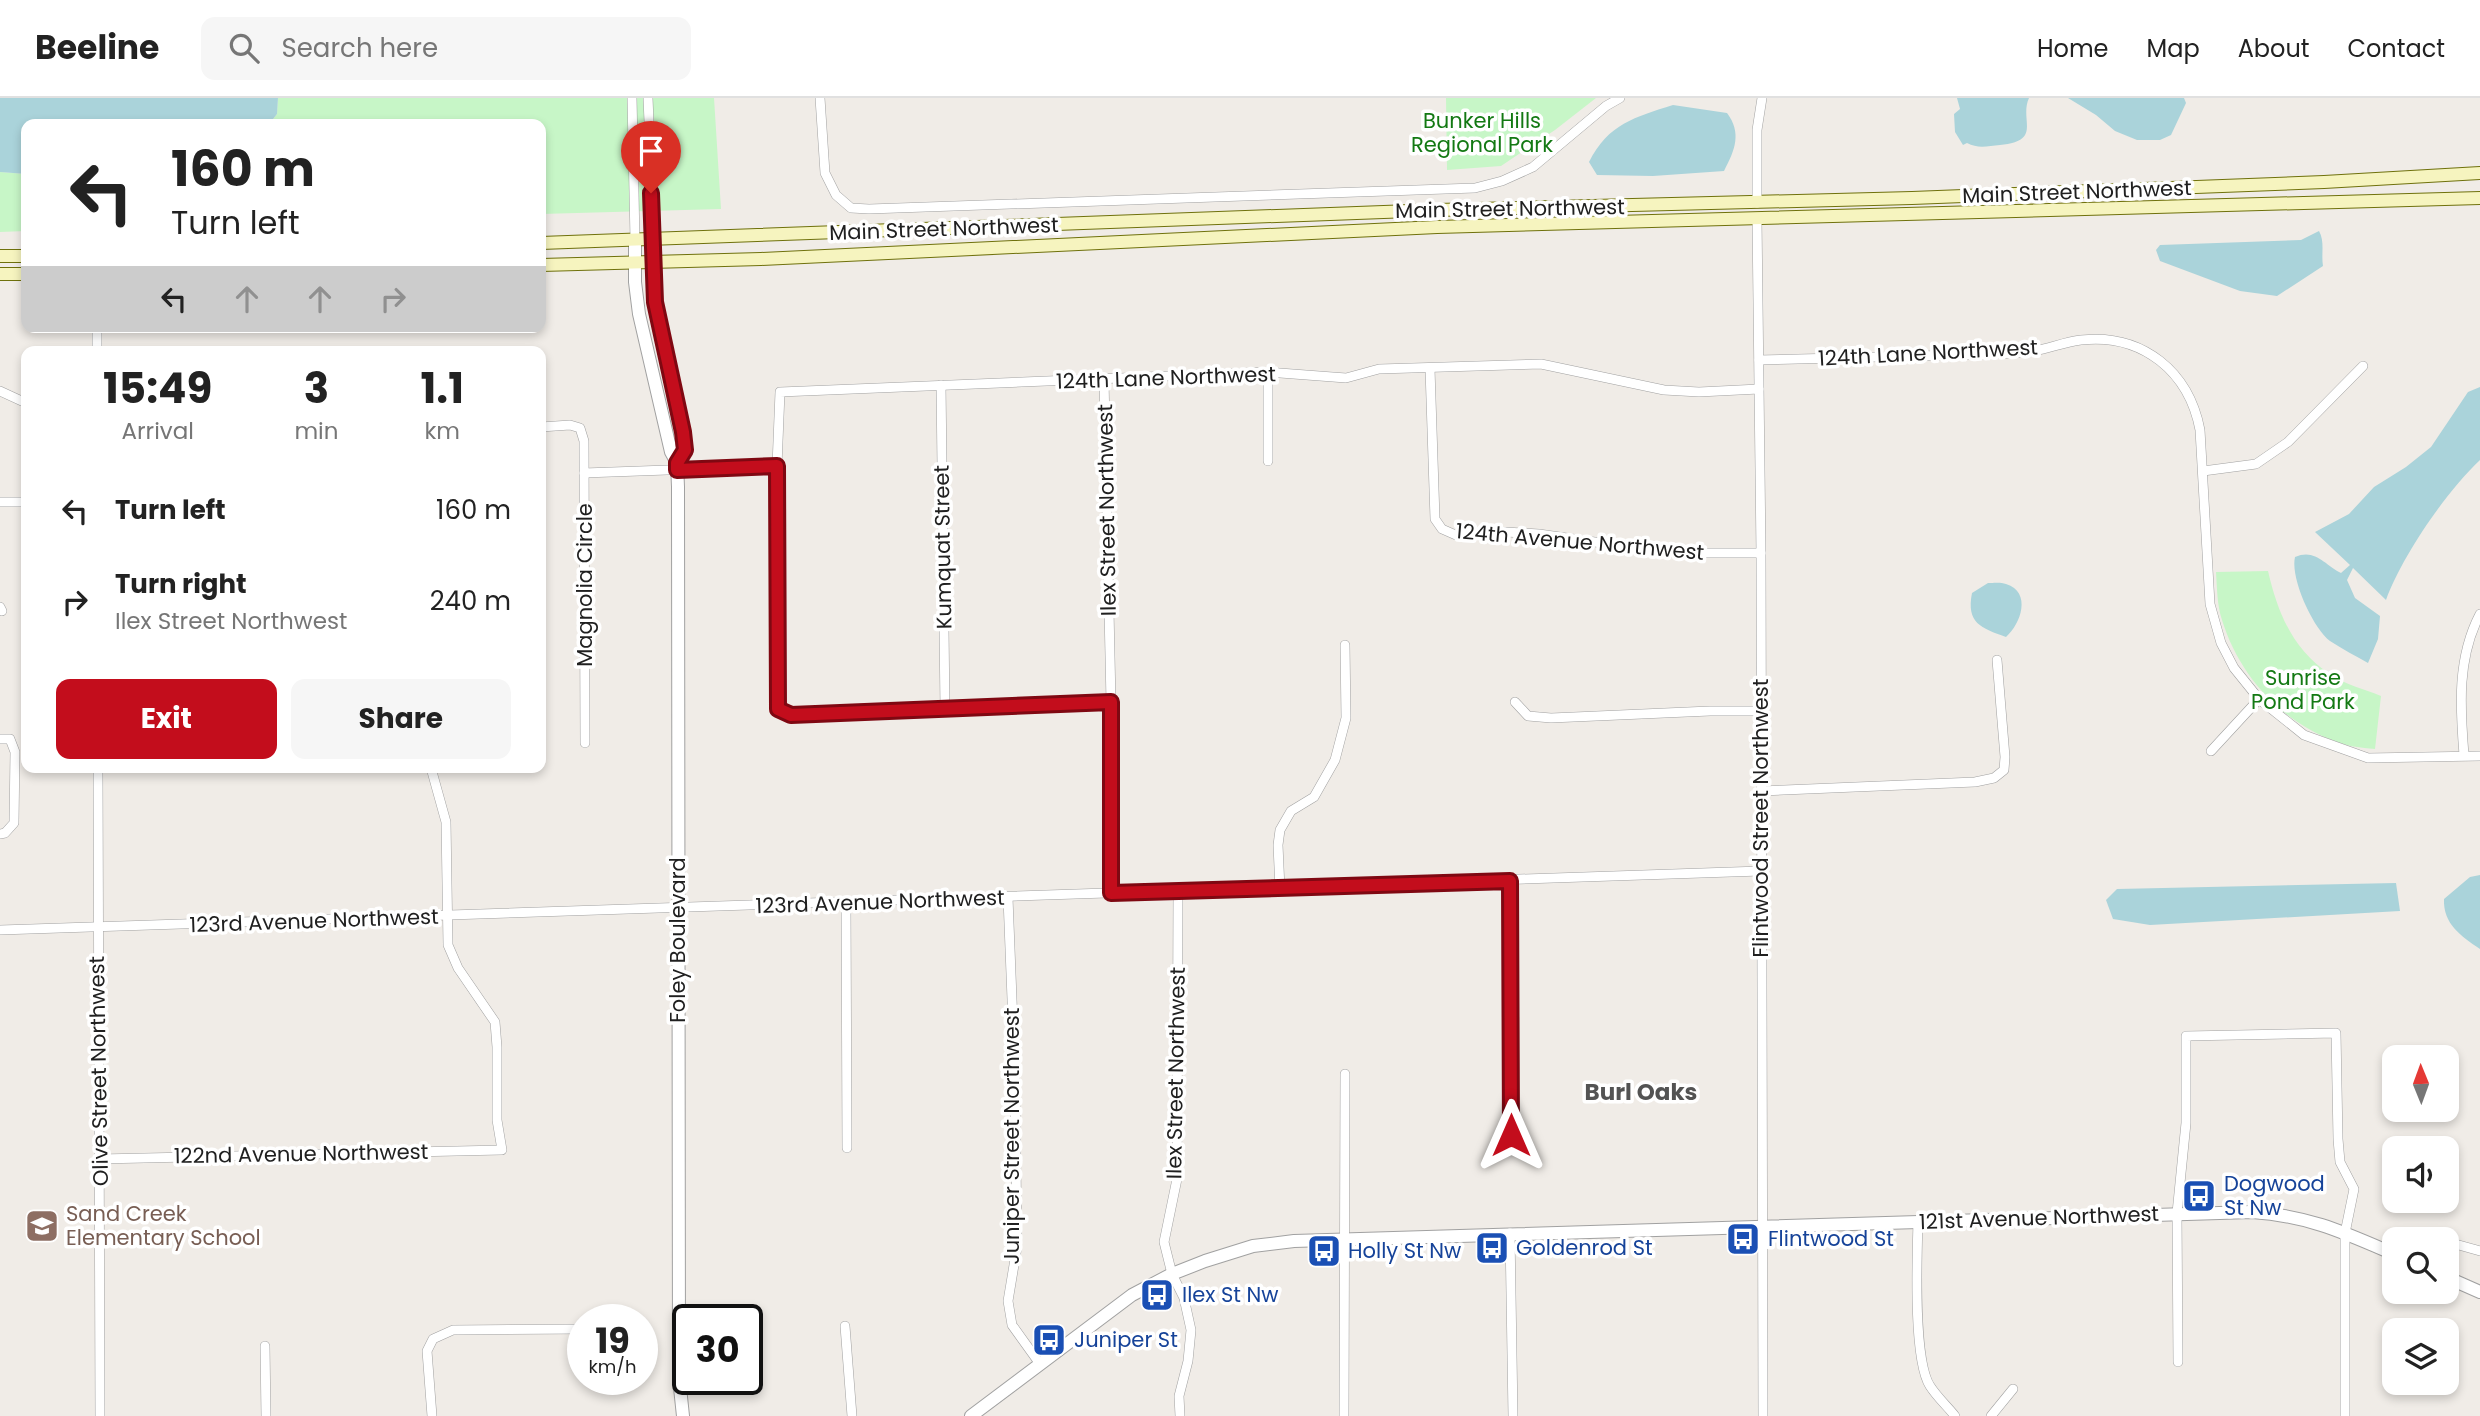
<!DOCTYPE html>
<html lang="en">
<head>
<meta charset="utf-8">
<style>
  :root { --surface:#fff; --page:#f6f6f6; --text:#222; --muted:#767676; --line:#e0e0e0; --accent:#c30d1c }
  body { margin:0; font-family:Poppins,sans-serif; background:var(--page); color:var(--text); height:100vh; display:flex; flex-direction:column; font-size:26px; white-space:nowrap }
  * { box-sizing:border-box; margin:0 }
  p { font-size:23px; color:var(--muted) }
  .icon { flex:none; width:38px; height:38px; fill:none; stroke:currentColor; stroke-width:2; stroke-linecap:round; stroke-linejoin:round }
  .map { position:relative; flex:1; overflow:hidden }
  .sheet { position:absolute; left:21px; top:248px; width:525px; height:427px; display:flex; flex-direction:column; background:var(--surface); border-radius:14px; box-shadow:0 4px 10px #0003 }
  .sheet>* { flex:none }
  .top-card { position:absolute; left:21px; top:21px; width:525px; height:214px; border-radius:14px; box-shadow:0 4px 10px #0003; background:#fff; color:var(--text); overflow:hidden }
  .needle { width:46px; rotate:359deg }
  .fabs { position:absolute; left:2382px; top:947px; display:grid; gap:14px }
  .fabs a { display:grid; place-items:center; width:77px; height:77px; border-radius:14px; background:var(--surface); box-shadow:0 4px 10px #0003; font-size:35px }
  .speed { position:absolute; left:567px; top:1206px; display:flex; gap:14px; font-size:35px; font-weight:700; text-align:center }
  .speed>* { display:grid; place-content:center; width:91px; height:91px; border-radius:50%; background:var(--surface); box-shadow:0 4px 10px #0003; line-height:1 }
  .speed small { font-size:18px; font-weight:400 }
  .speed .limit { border:4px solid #111; border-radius:10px; background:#fff; color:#111 }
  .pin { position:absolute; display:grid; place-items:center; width:60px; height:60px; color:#fff; margin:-72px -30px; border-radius:50% 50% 50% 0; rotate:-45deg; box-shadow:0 0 7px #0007 }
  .pin .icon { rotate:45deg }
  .me { position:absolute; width:77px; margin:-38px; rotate:0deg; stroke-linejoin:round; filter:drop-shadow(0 0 5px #0008) }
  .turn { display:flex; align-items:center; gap:24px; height:147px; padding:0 35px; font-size:32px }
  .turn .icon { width:91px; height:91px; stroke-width:2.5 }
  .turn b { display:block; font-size:49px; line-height:60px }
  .lanes { display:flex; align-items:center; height:66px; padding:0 35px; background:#0003; justify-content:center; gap:35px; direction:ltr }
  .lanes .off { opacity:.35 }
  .eta { display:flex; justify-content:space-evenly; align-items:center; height:119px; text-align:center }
  .eta b { font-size:42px; font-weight:700; line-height:49px }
  .action { display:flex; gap:14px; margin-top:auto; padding:14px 35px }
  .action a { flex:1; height:80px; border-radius:14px; background:var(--accent); color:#fff; font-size:28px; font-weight:700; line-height:80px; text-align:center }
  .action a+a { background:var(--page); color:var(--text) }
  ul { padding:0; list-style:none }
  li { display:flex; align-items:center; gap:21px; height:91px; padding:0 35px }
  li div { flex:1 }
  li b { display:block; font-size:26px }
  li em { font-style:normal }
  header { display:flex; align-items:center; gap:42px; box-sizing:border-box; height:98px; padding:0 35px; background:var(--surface); border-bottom:2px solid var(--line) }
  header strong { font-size:33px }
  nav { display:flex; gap:38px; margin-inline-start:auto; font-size:24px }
  .search { width:490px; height:63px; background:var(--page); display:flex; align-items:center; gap:18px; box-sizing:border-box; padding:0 24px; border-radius:14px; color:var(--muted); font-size:26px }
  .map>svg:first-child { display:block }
  .park { fill:#c7f6c7 }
  .water { fill:#aad3da }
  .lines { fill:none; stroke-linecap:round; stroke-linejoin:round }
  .minor-casing { stroke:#a1a1a1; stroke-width:10 }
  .tertiary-casing { stroke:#a1a1a1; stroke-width:14 }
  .secondary-casing { stroke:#6f710c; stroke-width:14 }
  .minor { stroke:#fff; stroke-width:9 }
  .tertiary { stroke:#fff; stroke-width:12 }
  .secondary { stroke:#f6f4bf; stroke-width:12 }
  .route-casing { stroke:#7f0812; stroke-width:18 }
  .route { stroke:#c30d1c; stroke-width:12 }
  .labels { text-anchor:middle; stroke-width:7; stroke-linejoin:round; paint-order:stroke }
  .park-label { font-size:21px; fill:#137913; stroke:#fff }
  .street-label { font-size:21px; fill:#202020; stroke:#fff }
  .transit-label { font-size:21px; fill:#164399; stroke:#fff; text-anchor:start }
  .education-label { font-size:21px; fill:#785e54; stroke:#fff; text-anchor:start }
  .neighbourhood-label { font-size:23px; font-weight:bold; fill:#535353; stroke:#fff }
</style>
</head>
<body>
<header>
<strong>Beeline</strong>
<div class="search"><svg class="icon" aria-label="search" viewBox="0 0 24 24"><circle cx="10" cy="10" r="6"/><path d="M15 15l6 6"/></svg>Search here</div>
<nav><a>Home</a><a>Map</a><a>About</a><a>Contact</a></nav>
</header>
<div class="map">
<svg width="2480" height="1318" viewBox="0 0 2480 1318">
  <rect width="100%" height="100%" fill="#f0ece7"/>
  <g class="park">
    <path d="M278,0h436l7,111 -180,5v-90h-272l8,-10z"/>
    <path d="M1446,0h150l-41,32 -54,36 -54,4z"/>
    <path d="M0,74l26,2v57l-26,1z"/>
    <path d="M2268,473c10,43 25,79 63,104 15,10 34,14 50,21l-6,53c-11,-1 -22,-2 -32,-5 -59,-19 -103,-66 -121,-124 -5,-15 -5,-33 -6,-48z"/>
  </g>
  <g class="water">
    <path d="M0,0h278l-1,16 -8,10h-243v50l-26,-2z"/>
    <path d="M1957,0h72c-10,22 14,43 -29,47 -12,1 -22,4 -33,-2l-4,2 -8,-13 -1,-18 6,-5z"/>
    <path d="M2068,0h116l2,5 -15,32 -11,5h-23l-22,-9 -19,-16z"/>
    <path d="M1673,7l54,8c15,20 8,37 -3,58l-71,5 -56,-1 -8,-13c19,-38 46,-45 84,-57z"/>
    <path d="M2319,133c6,10 2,24 4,35l-46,30 -37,-5 -80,-30 -4,-11 4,-5 141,-5z"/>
    <path d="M2480,289v73c-34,32 -78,96 -94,140l-33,-32 -6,12 8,18 25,18 -2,23 -10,24c-12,-7 -26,-14 -38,-22 -17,-13 -40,-63 -35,-84 20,-9 30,8 46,16l9,-8 -35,-33 34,-18 25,-27 32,-20 25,-20 37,-55z"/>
    <path d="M1988,485c5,0 13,-1 18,1 26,8 15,40 0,53 -25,-9 -40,-14 -34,-44z"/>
    <path d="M2480,777v74c-19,-13 -37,-25 -36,-50l26,-22z"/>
    <path d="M2396,785l4,28 -250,14 -37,-6 -7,-19 11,-11z"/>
  </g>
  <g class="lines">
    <defs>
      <g id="minor">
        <path d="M632,0l3,142"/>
        <path d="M648,0l6,142"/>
        <path d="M820,0l5,75 11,22 15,13 18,1 606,-21 27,-7 31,-14 73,-61 14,-8"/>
        <path d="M1757,105v-73l5,-32"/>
        <path d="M1757,121l4,334 2,863"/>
        <path d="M97,229v25"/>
        <path d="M1759,262l238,-6c12,-1 25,-1 37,-3 16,-3 31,-9 47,-11 62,-7 108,32 119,90l10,174 11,39 13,25 25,31 45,36 64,23 112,-2"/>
        <path d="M1430,271l5,150 7,10 16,7 48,-4 33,2 132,19h90"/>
        <path d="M1104,281l7,323v191"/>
        <path d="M941,287l4,324"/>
        <path d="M0,293l26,12"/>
        <path d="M541,329l29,-2 10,3 4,13 1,302"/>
        <path d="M1268,363v-89"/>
        <path d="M2203,373l53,-7 32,-22 75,-76"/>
        <path d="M584,375l193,-7"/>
        <path d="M0,404h26"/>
        <path d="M0,509l2,4"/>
        <path d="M1111,604l-320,13 -13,-6 -1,-243 3,-74 488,-20 78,6 33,-9 162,-5 123,26 35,2 60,-3"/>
        <path d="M1515,604l13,14 23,2 159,-7h51"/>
        <path d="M0,641h10l5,13 -1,71 -9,10 -5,1"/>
        <path d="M2211,653l48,-52"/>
        <path d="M2464,657c-4,-49 -7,-97 16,-141"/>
        <path d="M98,670l2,648"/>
        <path d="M1760,693l215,-9 19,-4 10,-8 1,-13 -8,-97"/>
        <path d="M1510,783l1,254"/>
        <path d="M1280,791l-2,-44 2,-15 11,-19 23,-14 21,-37 11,-42 -1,-73"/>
        <path d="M1178,793l-1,288 -13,63 8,32 12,24 7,32 -3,31 -9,35 1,20"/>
        <path d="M1008,800l7,177 2,172 -9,54 4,24 28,39"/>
        <path d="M846,805l1,245"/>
        <path d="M0,832l1761,-59"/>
        <path d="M100,1061l402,-9 -5,-30v-73l-2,-25 -37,-54 -10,-23 -2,-123 -15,-54"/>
        <path d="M1918,1124c-1,35 -5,138 12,164 7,11 17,20 25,30"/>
        <path d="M1510,1135l3,183"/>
        <path d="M2448,1144l32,9"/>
        <path d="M845,1228l7,90"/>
        <path d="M265,1248l1,70"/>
        <path d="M2178,1264l-1,-149 9,-90v-87l150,-3 2,106 2,23 14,27 -9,44v183"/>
        <path d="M432,1318l-5,-65 6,-12 20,-9 130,-1"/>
        <path d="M1344,1318l1,-342"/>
        <path d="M1991,1318l22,-27"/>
      </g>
      <g id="tertiary">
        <path d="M635,142v42l4,32 32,138 6,11 1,24 1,891 4,38"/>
        <path d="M654,142v41l4,41 25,110 2,18 -8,13"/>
        <path d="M2446,1179l34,15"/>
        <path d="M971,1318l161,-121 40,-21 33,-13 48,-15 41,-5 958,-29c57,4 91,20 142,42"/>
      </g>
      <g id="secondary">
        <path d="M541,145l896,-33 475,-12 412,-16 156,-9"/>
        <path d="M0,158h26"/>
        <path d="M541,167l220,-6 676,-32 1043,-29"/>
        <path d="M0,176h26"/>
      </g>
    </defs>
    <use href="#minor" class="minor-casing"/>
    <use href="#tertiary" class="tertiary-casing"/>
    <use href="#secondary" class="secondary-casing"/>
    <use href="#minor" class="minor"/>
    <use href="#tertiary" class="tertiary"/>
    <use href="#secondary" class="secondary"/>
  </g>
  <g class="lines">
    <defs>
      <path id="route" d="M651,95l4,109 28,130 2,18 -8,13v7l100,-4 1,243 13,6 320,-13v191l399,-12 1,254"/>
    </defs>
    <use href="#route" class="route-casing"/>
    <use href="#route" class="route"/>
  </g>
  <defs>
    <symbol id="bus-square" viewBox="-11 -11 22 22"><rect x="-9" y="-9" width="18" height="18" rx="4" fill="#1a4fb4" stroke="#fff"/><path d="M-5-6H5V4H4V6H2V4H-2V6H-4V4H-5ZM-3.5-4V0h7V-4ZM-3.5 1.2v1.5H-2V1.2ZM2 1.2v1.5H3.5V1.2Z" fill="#fff"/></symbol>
    <symbol id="school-square" viewBox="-11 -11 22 22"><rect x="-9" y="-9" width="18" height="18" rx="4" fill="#8d6e63" stroke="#fff"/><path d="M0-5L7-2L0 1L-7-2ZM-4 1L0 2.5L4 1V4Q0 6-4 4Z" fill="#fff"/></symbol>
  </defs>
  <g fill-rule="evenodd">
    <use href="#bus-square" x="2180" y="1079" width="38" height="38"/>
    <use href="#school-square" x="23" y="1109" width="38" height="38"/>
    <use href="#bus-square" x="1724" y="1122" width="38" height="38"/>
    <use href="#bus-square" x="1473" y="1131" width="38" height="38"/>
    <use href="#bus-square" x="1305" y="1134" width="38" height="38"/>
    <use href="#bus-square" x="1138" y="1178" width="38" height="38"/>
    <use href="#bus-square" x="1030" y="1223" width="38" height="38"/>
  </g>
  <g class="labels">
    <g class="park-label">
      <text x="1482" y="30">Bunker Hills<tspan x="1482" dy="24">Regional Park</tspan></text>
      <text x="2303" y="587">Sunrise<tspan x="2303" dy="24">Pond Park</tspan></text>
    </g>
    <g class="street-label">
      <text transform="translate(2077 94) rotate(-2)" y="7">Main Street Northwest</text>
      <text transform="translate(1510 111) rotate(-1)" y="7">Main Street Northwest</text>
      <text transform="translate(944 131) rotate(-2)" y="7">Main Street Northwest</text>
      <text transform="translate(1928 255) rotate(-3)" y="7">124th Lane Northwest</text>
      <text transform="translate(1166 280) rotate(-2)" y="7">124th Lane Northwest</text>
      <text transform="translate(1107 412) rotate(-91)" y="7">Ilex Street Northwest</text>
      <text transform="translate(1580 444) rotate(5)" y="7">124th Avenue Northwest</text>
      <text transform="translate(943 449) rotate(-91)" y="7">Kumquat Street</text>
      <text transform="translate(585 487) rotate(-90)" y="7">Magnolia Circle</text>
      <text transform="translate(1761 720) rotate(-90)" y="7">Flintwood Street Northwest</text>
      <text transform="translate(880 804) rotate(-2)" y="7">123rd Avenue Northwest</text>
      <text transform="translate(314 823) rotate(-2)" y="7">123rd Avenue Northwest</text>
      <text transform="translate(678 842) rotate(-90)" y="7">Foley Boulevard</text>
      <text transform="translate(99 973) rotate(-91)" y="7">Olive Street Northwest</text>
      <text transform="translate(1176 975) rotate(-89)" y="7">Ilex Street Northwest</text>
      <text transform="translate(1012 1038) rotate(-90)" y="7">Juniper Street Northwest</text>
      <text transform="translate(301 1056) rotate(-1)" y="7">122nd Avenue Northwest</text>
      <text transform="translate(2039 1120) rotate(-2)" y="7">121st Avenue Northwest</text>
    </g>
    <g class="transit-label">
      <text x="2224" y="1093">Dogwood<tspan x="2224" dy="24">St Nw</tspan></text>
      <text x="1768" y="1148">Flintwood St</text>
      <text x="1516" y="1157">Goldenrod St</text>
      <text x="1348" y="1160">Holly St Nw</text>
      <text x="1182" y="1204">Ilex St Nw</text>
      <text x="1074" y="1249">Juniper St</text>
    </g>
    <g class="education-label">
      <text x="66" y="1123">Sand Creek<tspan x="66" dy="24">Elementary School</tspan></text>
    </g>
    <g class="neighbourhood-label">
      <text x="1641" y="1002">Burl Oaks</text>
    </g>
  </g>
</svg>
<div class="fabs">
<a><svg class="needle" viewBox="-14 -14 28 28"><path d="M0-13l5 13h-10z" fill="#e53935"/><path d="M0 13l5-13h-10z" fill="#767676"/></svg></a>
<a><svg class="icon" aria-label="sound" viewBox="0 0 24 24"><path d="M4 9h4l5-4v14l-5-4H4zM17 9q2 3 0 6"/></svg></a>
<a><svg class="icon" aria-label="search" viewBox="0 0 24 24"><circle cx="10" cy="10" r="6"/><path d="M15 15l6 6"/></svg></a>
<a><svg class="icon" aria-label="layers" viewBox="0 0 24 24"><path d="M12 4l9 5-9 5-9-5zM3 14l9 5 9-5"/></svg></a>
</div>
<div class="speed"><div>19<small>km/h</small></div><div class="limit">30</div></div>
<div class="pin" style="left:651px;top:95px;background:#d93025"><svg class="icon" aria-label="arrive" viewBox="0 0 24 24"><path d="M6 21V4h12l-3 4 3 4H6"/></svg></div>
<svg class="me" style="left:1511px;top:1037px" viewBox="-20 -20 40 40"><path d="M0-17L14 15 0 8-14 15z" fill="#c30d1c" stroke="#fff" stroke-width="4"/></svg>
<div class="top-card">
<div class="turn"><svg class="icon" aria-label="left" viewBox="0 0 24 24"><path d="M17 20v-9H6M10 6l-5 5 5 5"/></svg><div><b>160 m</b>Turn left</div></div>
<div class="lanes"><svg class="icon" aria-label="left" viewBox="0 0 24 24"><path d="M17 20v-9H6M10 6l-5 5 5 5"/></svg><svg class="icon off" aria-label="ahead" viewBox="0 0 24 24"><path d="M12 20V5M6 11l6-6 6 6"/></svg><svg class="icon off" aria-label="ahead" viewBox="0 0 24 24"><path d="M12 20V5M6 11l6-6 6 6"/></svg><svg class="icon off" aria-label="right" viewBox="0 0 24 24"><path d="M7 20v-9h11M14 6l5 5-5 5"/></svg></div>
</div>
<section class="sheet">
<div class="eta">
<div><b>15:49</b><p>Arrival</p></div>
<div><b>3</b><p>min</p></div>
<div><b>1.1</b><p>km</p></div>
</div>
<ul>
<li><svg class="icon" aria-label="left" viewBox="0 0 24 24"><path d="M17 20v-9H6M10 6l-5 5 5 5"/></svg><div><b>Turn left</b></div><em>160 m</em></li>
<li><svg class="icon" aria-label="right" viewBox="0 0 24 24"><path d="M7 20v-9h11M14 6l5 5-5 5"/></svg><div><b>Turn right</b><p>Ilex Street Northwest</p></div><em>240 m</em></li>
</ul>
<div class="action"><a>Exit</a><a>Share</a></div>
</section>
</div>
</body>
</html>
